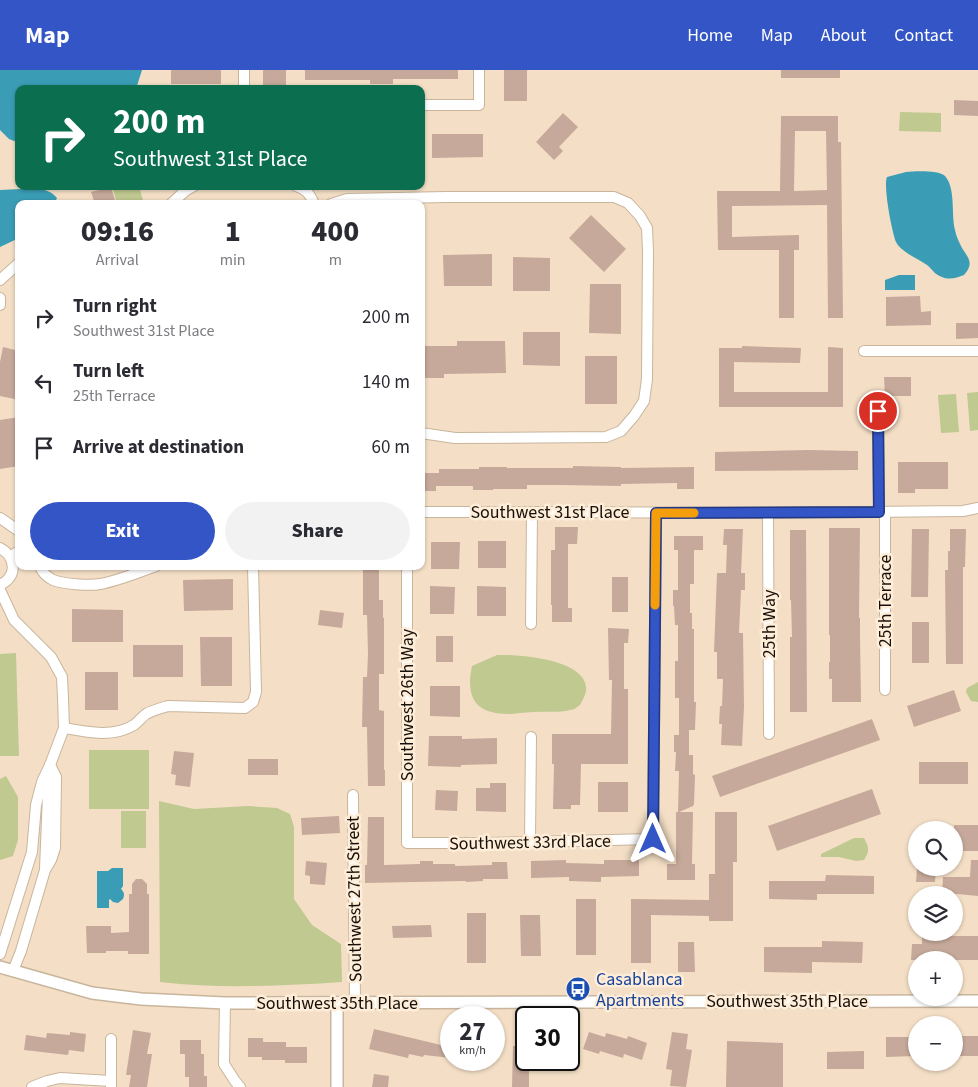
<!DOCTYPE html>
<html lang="en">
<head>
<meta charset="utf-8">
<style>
  :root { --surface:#fff; --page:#f2f2f3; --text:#2b2b33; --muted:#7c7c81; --accent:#3355c6 }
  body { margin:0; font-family:"Source Sans 3",sans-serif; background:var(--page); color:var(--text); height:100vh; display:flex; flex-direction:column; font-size:19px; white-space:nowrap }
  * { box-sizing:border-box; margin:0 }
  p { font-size:16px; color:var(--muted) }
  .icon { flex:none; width:28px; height:28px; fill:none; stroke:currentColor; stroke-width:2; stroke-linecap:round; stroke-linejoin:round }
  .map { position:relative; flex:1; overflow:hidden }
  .details { position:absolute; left:15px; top:130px; width:410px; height:370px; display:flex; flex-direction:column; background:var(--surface); border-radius:10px; box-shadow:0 1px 4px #0004 }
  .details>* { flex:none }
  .top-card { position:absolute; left:15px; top:15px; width:410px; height:105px; border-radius:10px; box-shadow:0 1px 4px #0004; background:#0b6e4f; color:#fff; overflow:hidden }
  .controls { position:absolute; left:908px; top:751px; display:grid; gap:10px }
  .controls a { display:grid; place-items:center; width:55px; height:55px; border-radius:50%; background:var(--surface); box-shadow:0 1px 4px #0004; font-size:25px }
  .speed { position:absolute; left:440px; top:936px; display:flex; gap:10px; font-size:25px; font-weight:700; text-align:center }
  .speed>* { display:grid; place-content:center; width:65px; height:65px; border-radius:50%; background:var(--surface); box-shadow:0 1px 4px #0004; line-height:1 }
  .speed small { font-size:12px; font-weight:400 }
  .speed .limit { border:2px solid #111; border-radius:8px; background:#fff; color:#111 }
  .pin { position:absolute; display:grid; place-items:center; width:42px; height:42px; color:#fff; margin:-21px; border:2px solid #fff; border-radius:50%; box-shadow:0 1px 5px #0007 }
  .me { position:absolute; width:55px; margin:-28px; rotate:0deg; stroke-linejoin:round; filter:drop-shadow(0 0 4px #0008) }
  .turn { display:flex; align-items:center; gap:18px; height:105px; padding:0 15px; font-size:22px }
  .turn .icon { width:65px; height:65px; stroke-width:2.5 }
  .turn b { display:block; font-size:35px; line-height:42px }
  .eta { display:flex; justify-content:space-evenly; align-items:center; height:85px; text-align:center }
  .eta b { font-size:30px; font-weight:800; line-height:35px }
  .primary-button { display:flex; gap:10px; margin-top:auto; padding:10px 15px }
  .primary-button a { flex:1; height:58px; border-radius:30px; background:var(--accent); color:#fff; font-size:20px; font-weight:800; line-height:58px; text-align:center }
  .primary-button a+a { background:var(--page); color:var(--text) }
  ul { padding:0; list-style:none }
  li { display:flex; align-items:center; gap:15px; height:65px; padding:0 15px }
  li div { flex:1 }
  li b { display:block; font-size:19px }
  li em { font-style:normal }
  header { display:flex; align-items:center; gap:30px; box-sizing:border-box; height:70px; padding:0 25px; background:var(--accent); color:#fff }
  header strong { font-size:24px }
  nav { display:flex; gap:28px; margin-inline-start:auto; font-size:18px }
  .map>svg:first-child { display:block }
  .green { fill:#bfc990 }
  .water { fill:#3a9db5 }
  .building { fill:#c6a99a; fill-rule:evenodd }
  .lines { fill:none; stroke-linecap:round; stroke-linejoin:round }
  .minor-casing { stroke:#c8b59c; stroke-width:12 }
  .tertiary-casing { stroke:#c8b59c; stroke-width:14 }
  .minor { stroke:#fff; stroke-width:10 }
  .tertiary { stroke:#fff; stroke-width:11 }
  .route-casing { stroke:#213781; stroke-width:12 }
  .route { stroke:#3355c6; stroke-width:9 }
  .slow { stroke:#f59e0b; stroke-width:9 }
  .labels { text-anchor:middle; stroke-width:5; stroke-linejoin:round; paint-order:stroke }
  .street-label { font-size:18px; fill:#171008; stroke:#feedd9 }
  .transit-label { font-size:18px; fill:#164399; stroke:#feedd9; text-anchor:start }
</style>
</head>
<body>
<header>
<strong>Map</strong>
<nav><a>Home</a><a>Map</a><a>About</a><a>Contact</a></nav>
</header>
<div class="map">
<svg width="978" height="1017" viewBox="0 0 978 1017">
  <rect width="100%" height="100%" fill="#f4dfc6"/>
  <g class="green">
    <path d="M900,42l41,1v19l-42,-1z"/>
    <path d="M112,116h27l5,18h-27z"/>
    <path d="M978,322v38l-8,1 -3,-38z"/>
    <path d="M956,324l3,38 -18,1 -3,-38z"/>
    <path d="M16,583l3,103h-19v-102z"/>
    <path d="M497,585c21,-1 87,4 89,32 1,6 -3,12 -6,18 -3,2 -6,5 -10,5 -11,3 -24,1 -35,2 -8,0 -15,1 -23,2 -35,1 -47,-14 -40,-48z"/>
    <path d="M978,612v20l-7,-1 -5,-9 1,-4z"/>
    <rect x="89" y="680" width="60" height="59"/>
    <path d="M6,706l12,21v43l-5,16 -13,4v-81z"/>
    <path d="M159,731l35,8 54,-3 29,2 13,6 4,13v72l18,26 29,19 1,38c-61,4 -122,7 -182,0z"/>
    <rect x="121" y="741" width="25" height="37"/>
    <path d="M854,768h10c5,9 6,13 0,22l-8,1 -17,-4h-18v-3z"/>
  </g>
  <g class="water">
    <path d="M0,0h142l-6,19h-117v54l-10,-4 -9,-9z"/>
    <path d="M906,102c9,-1 33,-2 39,4 11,12 6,39 10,54 1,6 4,12 7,18 7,11 12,15 2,27 -7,3 -15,5 -22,2 -7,-2 -10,-8 -15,-12 -9,-6 -27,-14 -31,-23 -4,-10 -13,-56 -9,-65z"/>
    <path d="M21,119c13,0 27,-2 36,9l-3,6h-35v34l-19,9v-57z"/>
    <path d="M899,205h16v15h-30v-10z"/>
    <path d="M112,798h11v18l-2,3c3,3 4,5 2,10l-5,4 -5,-1 -3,-3 -1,1v8h-12v-37h11z"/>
  </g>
  <g class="building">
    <rect x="171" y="0" width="50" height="14"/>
    <rect x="263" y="0" width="23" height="16"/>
    <path d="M305,0h153v9h-65v5h-23v-4h-65z"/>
    <rect x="504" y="0" width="23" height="31"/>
    <rect x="781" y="0" width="59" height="8"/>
    <path d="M954,30l24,1v15l-24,-1z"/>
    <path d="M563,43l15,14 -19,20 4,4 -9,9 -18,-18z"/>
    <path d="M781,46h57v26h3l2,176h-15l-1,-113 -95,1v31l67,-2v15h-5v68h-15v-68h-61l-1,-59h63zM795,61h31l1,59 -33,1z"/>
    <path d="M432,64h51v23l-51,1z"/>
    <path d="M111,117l5,17h-21l-4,-12z"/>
    <path d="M591,145l35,34 -22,23 -35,-34z"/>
    <path d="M492,184v32h-48l-1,-31z"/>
    <path d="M513,187l37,1v33h-37z"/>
    <path d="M590,214h31v50l-32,-1z"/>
    <path d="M920,226l1,16 10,-1v14l-45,1v-29z"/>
    <path d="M956,253h22v15l-22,1z"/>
    <path d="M523,262h37v34l-37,-1z"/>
    <path d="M457,271h48l1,32 -62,1v4h-23v-32h36z"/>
    <path d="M742,276l59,2 -1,15 -66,-1v30h94v-45l15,1v59h-124v-59h23z"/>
    <path d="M3,277l16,4v49l-19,-4v-34z"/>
    <rect x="585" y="286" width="32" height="48"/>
    <path d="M884,307h27v19h-26z"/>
    <path d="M19,347v49l-19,3v-49z"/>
    <path d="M808,380l50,1v19l-143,1v-19z"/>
    <path d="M898,392h50v27h-33v4h-17z"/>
    <path d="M573,396l48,1v1l73,-1v22h-17v-6l-56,1v2l-61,-1h-33v4h-34v1h-20v-4h-37v5h-15v-18h18v-4h40v-2h28v1h66z"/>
    <path d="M555,457h23l-1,17h-9v64h4v14h-20v-17h-1v-55h4z"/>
    <path d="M829,458h31l-1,90h1v17l1,67h-29v-23h-3v-17h1v-27h-1z"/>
    <path d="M724,459h19l-2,44h4v17h-4l-2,43h4l1,74 -2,39 -21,-1 1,-21h-3l1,-18h2l1,-27h-6v-27h-3l3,-79h9l1,-28h-4z"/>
    <path d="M912,459h17l-1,68h-17z"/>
    <path d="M950,459h16l-1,38h-2v97h-17l-1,-94h3v-19h2z"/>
    <path d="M790,460h16l1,182h-17v-75h2l-1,-37h-1z"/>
    <path d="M674,466h29v14h-9v34h-4v29h2v16h2v73h2l-1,28h-6v25h4v19l2,1 -1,29 -1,2 -14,6h14l-1,52h3v16h-28v-16h9v-52h2l1,-41h-4l1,-19h-2v-17h5v-37h-4v-37h3v-36h-3l-1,-19h-1v-16h5v-40h-4z"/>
    <rect x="478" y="471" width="28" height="27"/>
    <path d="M431,472h29l-1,27h-28z"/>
    <path d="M363,496h16v34h4v18h1v56h-5v36l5,1v59h1v16h-17l-1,-59h-5l1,-50h4l1,-23 -1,-39h-4z"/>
    <rect x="612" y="507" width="16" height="35"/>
    <path d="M233,509v31l-49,1 -1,-31z"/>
    <path d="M430,516l25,1 -1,27h-24z"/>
    <path d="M477,516l29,1v29h-29z"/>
    <path d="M72,539l51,1v32h-51z"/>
    <path d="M320,540l24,3 -2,15 -24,-3z"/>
    <rect x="912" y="552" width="17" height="41"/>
    <path d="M608,558l21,1 -1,14h-4v46h4v75h-47l-1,41h-9v4h-18l1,-45h-2v-30h59l1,-54h-3z"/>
    <rect x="436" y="566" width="17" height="26"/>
    <path d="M200,567h32v49h-31z"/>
    <rect x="133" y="575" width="50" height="32"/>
    <rect x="85" y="602" width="33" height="38"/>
    <path d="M430,616h30v31l-30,-1z"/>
    <path d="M954,620l7,21 -47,16 -7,-21z"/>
    <path d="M872,649l8,21 -160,57 -8,-21z"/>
    <path d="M429,666h33v3l35,-1v26l-36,1v2l-33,-1z"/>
    <path d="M174,681l20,2 -4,34 -15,-2 1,-10 -5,-1z"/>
    <rect x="248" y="689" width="30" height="16"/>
    <rect x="919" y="692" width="49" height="22"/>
    <rect x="598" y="712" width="30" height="30"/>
    <path d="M490,713h16v29l-30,-1v-23h14z"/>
    <path d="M872,719l9,25 -104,37 -9,-25z"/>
    <path d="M436,720l22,1 -1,20 -22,-1z"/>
    <path d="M715,742h22v50h-4v59h-24v-5l-58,-1v48h-20v-64l78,1v-26h6z"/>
    <path d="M339,746l1,17 -38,2 -1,-17z"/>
    <path d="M368,747h16v48l36,-1v-3h13v3h22v2l37,-1v-3h15l1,17h-25v2l-17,1v-1l-101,2v-18h2z"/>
    <rect x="954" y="755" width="24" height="26"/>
    <path d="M566,790v3l38,1v-4h35v16l-38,1v5l-32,-1v-4l-38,1v-17z"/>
    <path d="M971,790h7v36l-21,-2 -15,1 1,-18h27z"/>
    <path d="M306,791l21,2 -2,22 -15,-1v-8l-5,-1z"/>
    <path d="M917,798h19l-1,14h-19z"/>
    <path d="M826,805l48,1v18h-57v6l-48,-1v-18h56z"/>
    <path d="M136,809h6l5,5v10h2v60h-21v-3h-22v2h-19l-1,-27h25v7l18,-1v-38h3v-10z"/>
    <rect x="576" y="829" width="20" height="56"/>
    <rect x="467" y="843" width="19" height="50"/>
    <path d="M520,845h20l1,41h-20z"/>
    <path d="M431,855l1,12 -39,1 -1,-12z"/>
    <path d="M922,866h56v24h-67l1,-16h10z"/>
    <path d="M822,871l41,1 -1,21 -50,-1v11l-48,-1v-25h58z"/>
    <path d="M678,872h16l1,30h-17z"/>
    <path d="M374,959l67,16 1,-11 9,2v22l-27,-3 -1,2 -14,-3 -1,4 -39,-9z"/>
    <path d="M133,960l18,3 -4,21h5l-5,33h-18l2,-12h-5z"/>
    <path d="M70,962l16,2 -2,18 -15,-2 -1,5 -44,-5 2,-15 20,3 1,-5 23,2z"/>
    <path d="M589,962l16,5 1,-4 21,6 1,-3 19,7 -5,17 -18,-6 -1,4 -23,-7 -1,3 -16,-5z"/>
    <path d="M672,962l16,2 -2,15 6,1 -6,37 -16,-1 2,-16 -6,-1z"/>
    <rect x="954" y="966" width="24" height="20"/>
    <path d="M886,967h30v19l-30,1z"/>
    <path d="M248,968h15v4h23v5h21v16h-22v-3h-23v-3h-14z"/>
    <path d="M180,970h21v14h3v22h3v11h-18v-10h-4v-23h-5z"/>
    <path d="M727,971l56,2v44h-57z"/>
    <path d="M513,976h13v14h7v9h-4v18h-17z"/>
    <path d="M864,981v18h-37v-17z"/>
    <path d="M374,1004l15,2 -1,11h-16z"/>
  </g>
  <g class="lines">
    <defs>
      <g id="minor">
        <path d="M244,0v19"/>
        <path d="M421,35h58v-35"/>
        <path d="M296,116c10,3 14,8 18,18"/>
        <path d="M171,134l14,-13 9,-5"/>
        <path d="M331,134l16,-5 99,-2h168l14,6 12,13 7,12 1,23 -1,128 -3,22 -10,15 -13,15 -15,6 -151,1 -34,-5"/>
        <path d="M0,210l19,-17"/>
        <path d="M0,228v7"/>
        <path d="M864,281h114"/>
        <path d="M878,341l1,101"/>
        <path d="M421,442h111l236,1 195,-2 15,-3"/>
        <path d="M885,442v178"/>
        <path d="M768,443l1,221"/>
        <path d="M0,448l19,13"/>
        <path d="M0,478c16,9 18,28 0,37"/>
        <path d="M10,487l9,-6"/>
        <path d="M40,496c2,6 7,11 13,14 10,4 36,6 47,4 18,-3 39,-12 56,-18"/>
        <path d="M407,496v277h77l169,-4 3,-326"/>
        <path d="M0,520l14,30 37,37 11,20 1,21 1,30 -14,37 -8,17 -6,23 -4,47 -32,102"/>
        <path d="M531,554l1,-112"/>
        <path d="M64,658c22,4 49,10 70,-3 4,-3 8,-8 12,-11 7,-4 15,-6 22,-8l77,2 8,-6 3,-10 -3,-126"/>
        <path d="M353,725l2,208"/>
        <path d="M530,772l1,-105"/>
        <path d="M45,799l4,-100"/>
        <path d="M13,901l8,-20 24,-81 6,-10 4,-12 1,-71 -6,-12"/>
        <path d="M225,933l-1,61 11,17 5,6"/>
        <path d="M111,1016v-47"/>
        <path d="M32,1017l15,-6 13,-3 51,3"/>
      </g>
      <g id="tertiary">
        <path d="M0,897l92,26 49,6 84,4 753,-2"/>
        <path d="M337,1017v-84"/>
      </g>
    </defs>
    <use href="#minor" class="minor-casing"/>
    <use href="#tertiary" class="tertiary-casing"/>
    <use href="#minor" class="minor"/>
    <use href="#tertiary" class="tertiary"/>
  </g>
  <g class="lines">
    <defs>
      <path id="route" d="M653,769l3,-326 223,-1 -1,-101"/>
    </defs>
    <use href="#route" class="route-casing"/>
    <use href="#route" class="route"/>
    <path class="slow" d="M655,535l1,-92h38"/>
  </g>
  <defs>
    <symbol id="bus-disc" viewBox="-11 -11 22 22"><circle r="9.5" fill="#1a4fb4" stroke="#feedd9"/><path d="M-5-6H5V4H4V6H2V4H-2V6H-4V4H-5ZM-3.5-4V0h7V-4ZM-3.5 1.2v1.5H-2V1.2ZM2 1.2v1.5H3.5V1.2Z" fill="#fff"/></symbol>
  </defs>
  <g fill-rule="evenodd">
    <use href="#bus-disc" x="564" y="905" width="28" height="28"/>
  </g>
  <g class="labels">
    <g class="street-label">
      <text x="550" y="448">Southwest 31st Place</text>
      <text transform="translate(885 531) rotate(-90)" y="6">25th Terrace</text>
      <text transform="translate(769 554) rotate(-90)" y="6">25th Way</text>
      <text transform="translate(407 635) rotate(-90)" y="6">Southwest 26th Way</text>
      <text transform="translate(530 772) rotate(-1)" y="6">Southwest 33rd Place</text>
      <text transform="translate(354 829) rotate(-91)" y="6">Southwest 27th Street</text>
      <text x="787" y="937">Southwest 35th Place</text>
      <text x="337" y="939">Southwest 35th Place</text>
    </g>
    <g class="transit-label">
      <text x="596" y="915">Casablanca<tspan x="596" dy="21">Apartments</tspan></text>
    </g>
  </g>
</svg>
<div class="controls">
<a><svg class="icon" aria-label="search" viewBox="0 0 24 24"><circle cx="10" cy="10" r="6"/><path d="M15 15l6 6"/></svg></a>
<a><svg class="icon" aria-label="layers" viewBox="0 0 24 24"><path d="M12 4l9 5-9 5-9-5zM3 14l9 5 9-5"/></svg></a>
<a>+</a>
<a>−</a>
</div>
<div class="speed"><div>27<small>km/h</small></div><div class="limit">30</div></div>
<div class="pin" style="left:878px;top:341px;background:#d93025"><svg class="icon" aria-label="arrive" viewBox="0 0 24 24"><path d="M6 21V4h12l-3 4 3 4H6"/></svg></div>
<svg class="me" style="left:653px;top:769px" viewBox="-20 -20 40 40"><path d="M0-17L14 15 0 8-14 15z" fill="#3355c6" stroke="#fff" stroke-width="4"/></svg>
<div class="top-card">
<div class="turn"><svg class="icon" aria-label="right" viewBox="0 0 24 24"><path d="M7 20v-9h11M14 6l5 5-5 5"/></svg><div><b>200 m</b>Southwest 31st Place</div></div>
</div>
<section class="details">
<div class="eta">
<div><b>09:16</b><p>Arrival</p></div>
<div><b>1</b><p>min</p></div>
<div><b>400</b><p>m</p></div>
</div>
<ul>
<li><svg class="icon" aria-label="right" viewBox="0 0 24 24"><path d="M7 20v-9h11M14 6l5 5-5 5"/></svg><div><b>Turn right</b><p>Southwest 31st Place</p></div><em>200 m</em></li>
<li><svg class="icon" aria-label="left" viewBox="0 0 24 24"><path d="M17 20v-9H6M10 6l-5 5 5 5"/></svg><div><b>Turn left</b><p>25th Terrace</p></div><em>140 m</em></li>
<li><svg class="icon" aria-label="arrive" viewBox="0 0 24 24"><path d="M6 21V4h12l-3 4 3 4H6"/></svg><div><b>Arrive at destination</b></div><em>60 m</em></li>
</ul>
<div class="primary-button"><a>Exit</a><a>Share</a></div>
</section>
</div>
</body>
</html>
